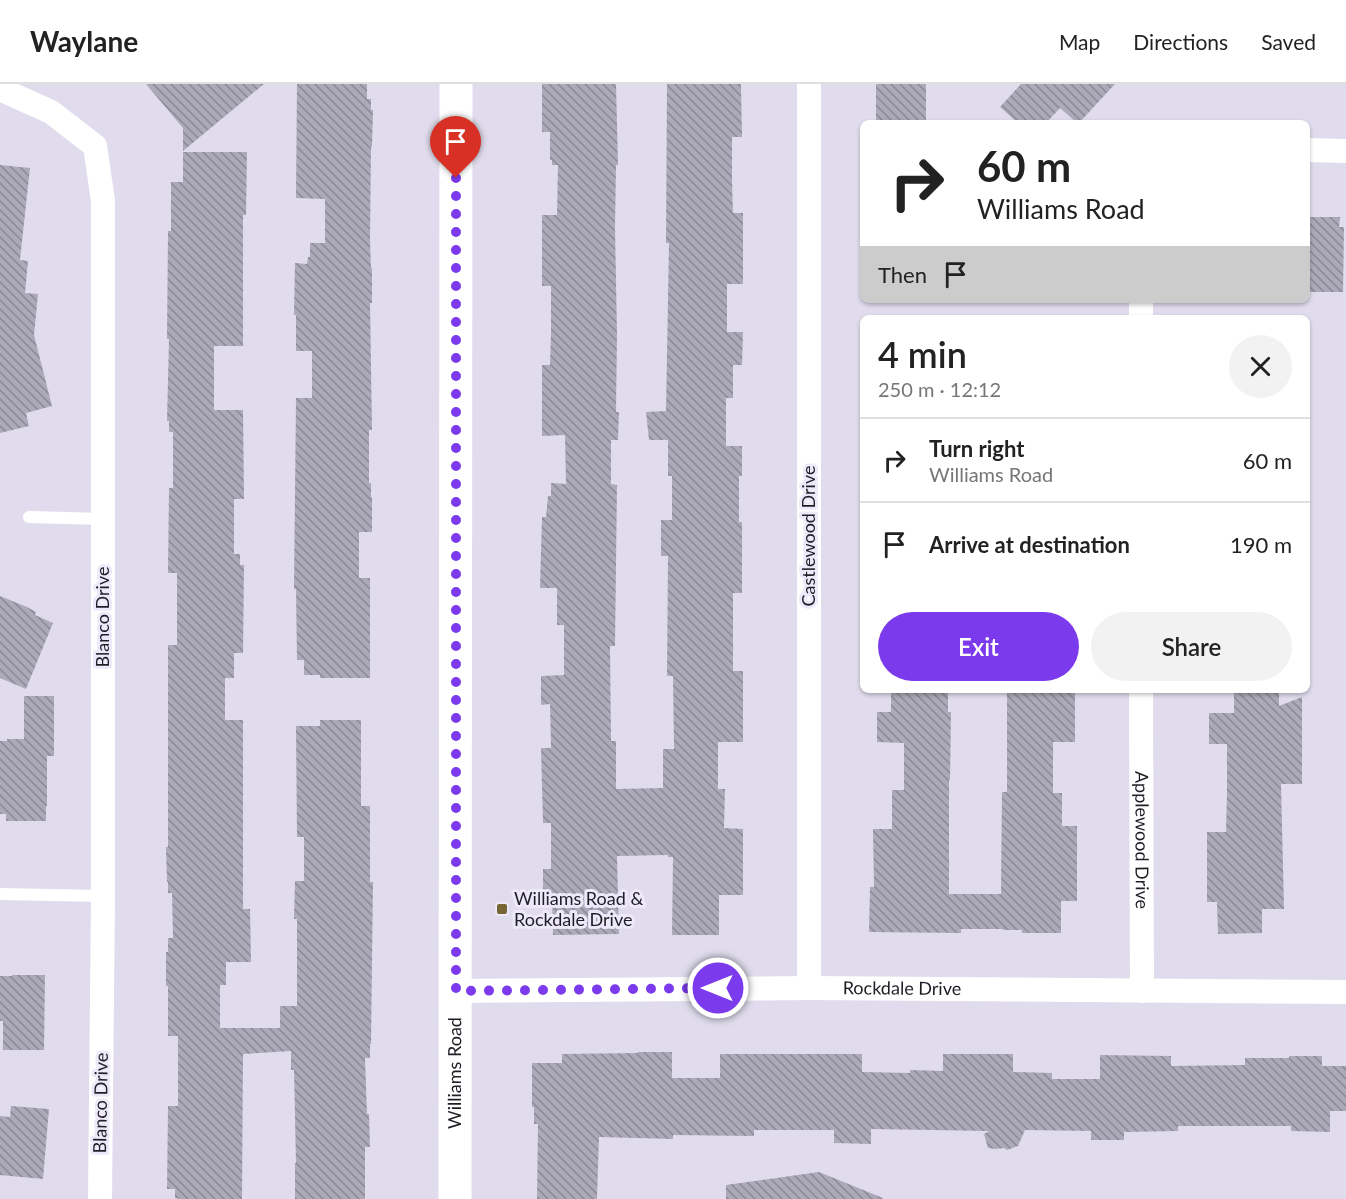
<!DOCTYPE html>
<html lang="en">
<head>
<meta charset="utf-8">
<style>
  :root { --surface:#fff; --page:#f2f2f2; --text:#222; --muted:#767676; --line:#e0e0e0; --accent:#7c3aed }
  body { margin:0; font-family:Lato,sans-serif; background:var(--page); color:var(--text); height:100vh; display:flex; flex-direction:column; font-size:22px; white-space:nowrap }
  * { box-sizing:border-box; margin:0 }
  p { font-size:20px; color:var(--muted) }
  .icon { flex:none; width:33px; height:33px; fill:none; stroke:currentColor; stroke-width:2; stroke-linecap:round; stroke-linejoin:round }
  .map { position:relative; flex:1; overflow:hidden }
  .drawer { position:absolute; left:860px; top:231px; width:450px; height:378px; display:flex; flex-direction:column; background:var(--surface); border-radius:9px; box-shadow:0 2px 4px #0004 }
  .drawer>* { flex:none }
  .top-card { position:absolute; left:860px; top:36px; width:450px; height:183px; border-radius:9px; box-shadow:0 2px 4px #0004; background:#fff; color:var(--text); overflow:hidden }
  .pin { position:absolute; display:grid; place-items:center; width:51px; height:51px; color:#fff; margin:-62px -26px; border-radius:50% 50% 50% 0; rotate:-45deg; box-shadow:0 0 6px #0007 }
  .pin .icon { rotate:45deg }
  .me { position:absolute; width:66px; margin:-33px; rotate:270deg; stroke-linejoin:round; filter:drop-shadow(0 0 4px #0008) }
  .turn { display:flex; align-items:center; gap:21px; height:126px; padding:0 18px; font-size:27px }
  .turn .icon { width:78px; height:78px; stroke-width:2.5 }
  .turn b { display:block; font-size:42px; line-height:51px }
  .then { display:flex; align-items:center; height:57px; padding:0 18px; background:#0003; gap:12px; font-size:22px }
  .round { display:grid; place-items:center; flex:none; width:63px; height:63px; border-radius:32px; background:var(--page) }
  .headline { display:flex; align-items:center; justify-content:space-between; height:102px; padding:0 18px }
  h1 { font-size:36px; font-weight:600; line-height:45px }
  .action { display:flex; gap:12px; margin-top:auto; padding:12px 18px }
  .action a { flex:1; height:69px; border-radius:36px; background:var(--accent); color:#fff; font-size:24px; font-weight:600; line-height:69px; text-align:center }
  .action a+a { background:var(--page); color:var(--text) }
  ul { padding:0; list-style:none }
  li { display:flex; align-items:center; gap:18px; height:84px; padding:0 18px; border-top:2px solid var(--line) }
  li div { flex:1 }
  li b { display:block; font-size:22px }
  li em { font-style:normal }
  header { display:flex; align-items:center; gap:36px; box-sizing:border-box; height:84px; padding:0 30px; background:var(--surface); border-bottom:2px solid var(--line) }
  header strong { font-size:28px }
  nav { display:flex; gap:33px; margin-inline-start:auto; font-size:21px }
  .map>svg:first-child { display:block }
  .building { fill:url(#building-back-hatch) }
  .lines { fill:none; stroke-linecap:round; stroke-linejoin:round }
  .lane { stroke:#fff; stroke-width:12 }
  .street { stroke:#fff; stroke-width:24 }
  .secondary { stroke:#fff; stroke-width:33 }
  .route { stroke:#7c3aed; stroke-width:10; stroke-dasharray:0 18 }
  .poi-dot { fill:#796433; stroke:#ede9fb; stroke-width:2 }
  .labels { text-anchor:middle; stroke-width:6; stroke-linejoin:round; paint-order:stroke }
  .street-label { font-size:18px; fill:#201e25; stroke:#ede9fb }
  .poi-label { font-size:18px; fill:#201e25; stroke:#ede9fb; text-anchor:start }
</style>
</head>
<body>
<header>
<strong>Waylane</strong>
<nav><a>Map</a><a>Directions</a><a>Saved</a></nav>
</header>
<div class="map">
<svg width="1346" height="1115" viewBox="0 0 1346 1115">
  <defs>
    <pattern id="building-back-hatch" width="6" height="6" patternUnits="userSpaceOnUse" patternTransform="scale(1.5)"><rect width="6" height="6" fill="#aca9b9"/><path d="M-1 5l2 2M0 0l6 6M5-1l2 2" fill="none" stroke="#8c8996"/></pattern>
  </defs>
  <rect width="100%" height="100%" fill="#e0dced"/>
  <g class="building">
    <path d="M146,0h118l-81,67v-23z"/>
    <path d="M297,0h70v15h4v11h2l-1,37h-1l-1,93 1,28h1v35h-2l2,127h-3v53h2v14h1v35h-13v46h11v100h-50v-3h-16v-15h-7l-1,-71h-2l2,-191h16v-47h-16v-36h-2l1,-52 12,1 1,-7h2v-14h15v-44l-29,-1z"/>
    <path d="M542,0h74l2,81h-2l-1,62 2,107 -1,78h3l-1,28h-7v44l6,1 -2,161h-5l1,95h5v48l47,-1v-39h11l-1,-73h-6l1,-120h-7v-36h11v-44h-4v-36h-19l-3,-28 20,-1 3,-168h-3l1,-159h74l1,53h-10v43l1,33h10v71h-16v48h16l-1,33h-9v33h-7v48h16v30h-3v46h3v71h-9v78h10v71h-25v47h7l-1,39 19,1v66h-24v40h-47l1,-78h-5v-2l-51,1 2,78 -66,1 -1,-34h-9v-32h8v-46h-8l-2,-75h10l-1,-44 -9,1v-29l23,-1v-50h-7v-37h-17l2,-71h4l2,-21h3v-13l15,1 -1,-49 -23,1v-71h8l1,-31v-48h-9v-71h15l1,-50h-6v-5h-2v-28h-8z"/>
    <rect x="876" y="0" width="50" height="39"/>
    <path d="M1021,0h94l-36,39h-2l-17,-15 -14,15h-28l-18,-16z"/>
    <path d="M183,68h64l-1,63h-3v131h-29v64h29l1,89h-10v55h6v11h4l-1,88h-9v25h-9v42h18v189h7l1,53h-25v23h-6v43h60v-22h17v-87h-3l1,-38h9v-44h-7l-1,-111h24v-6h41v86h9v76h3l-2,162h-1v14h-5l2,56h2l1,33h-5v52h-70v-36h1l-2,-93h-3v-19l-48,3 -1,145h-62l-5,-1v-9h-8l1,-83h10v-70h-10v-50h-2v-34h2v-14h5l-1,-45h-4v-11h-1l-1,-35h2v-202h9v-72h-9l1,-85h4v-56h-4v-11h-2l2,-82h-2l1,-108h3v-49h12z"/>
    <path d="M0,81l30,3 -10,92 8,1 -3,32 13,1 -4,41 18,71 -26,7 3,13 -29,7z"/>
    <path d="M1307,133h33l-1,10h5l-1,65h-37z"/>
    <path d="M0,512l27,11 9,5 -1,3 18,8 -27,66 -26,-11z"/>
    <path d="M891,606h57v22h3l-1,68h-1v114h52l1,-102h5v-102h68v52h-22v51h9v33h15v75h-16v32h-39v-3h-19v-1h-42v4l-92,-1 1,-45h4l-1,-58h19v-39h12v-47l-27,-1v-30h14z"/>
    <path d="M1234,606h45v16l23,-9v87h-21l3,125h-22v24l-44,1 -1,-32h-10v-70h19l1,-39v-49h-18v-31h25z"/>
    <path d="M24,612h30v60h-7v50h-1v15h-40v-7h-6v-73h7v-2h17z"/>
    <path d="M12,891h33l-1,75h-41v-29h-3v-45h12z"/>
    <path d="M638,968h34v26h48v-24h142v18l48,1v-3l33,1v-17h70v18l39,1v6h48v-24l71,1v10l74,-1v-7h44v-2h33v10h24v45h-16v21l-39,-1v-5h-113v5l-54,1v8h-33v-9l-66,-1 -7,16 -11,4 -3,-2 -8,1 -8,-1 -4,-14 5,-3 -118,-2v15l-37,-1v-13h-80v6l-81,-1v4l-74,-2 -2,62h-60l1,-75h-4v-17h-2v-44h30v-9l76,-1z"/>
    <path d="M11,1022l38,3 -6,70 -43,-4v-59l10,1z"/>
    <path d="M819,1088l64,26v1h-157v-14z"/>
  </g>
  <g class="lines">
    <g class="lane">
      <path d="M29,433l74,2"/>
      <path d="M0,810l103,2"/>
    </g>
    <g class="street">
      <path d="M0,5l51,23 44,34 8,55v695l-3,303"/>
      <path d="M1306,66l40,1"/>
      <path d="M1141,216v18"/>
      <path id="s1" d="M1141,606l1,301"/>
      <path d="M809,904v-904"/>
      <path id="s2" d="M456,907l353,-3 537,4"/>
    </g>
    <path class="secondary" id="s3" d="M455,1115l1,-1115"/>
  </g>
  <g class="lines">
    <path class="route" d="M456,94v813l262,-3"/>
  </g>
  <rect class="poi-dot" x="496" y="819" width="12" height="12" rx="3"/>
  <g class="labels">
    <g class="street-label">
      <text transform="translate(809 452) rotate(-90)" y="6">Castlewood Drive</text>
      <text transform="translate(103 533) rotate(-90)" y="6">Blanco Drive</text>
      <text dy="6" stroke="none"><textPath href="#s1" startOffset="150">Applewood Drive</textPath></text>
      <text dy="6" stroke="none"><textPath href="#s2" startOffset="446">Rockdale Drive</textPath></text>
      <text dy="6" stroke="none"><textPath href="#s3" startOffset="126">Williams Road</textPath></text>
      <text transform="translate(101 1019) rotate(-89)" y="6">Blanco Drive</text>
    </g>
    <g class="poi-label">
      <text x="514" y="821">Williams Road &amp;<tspan x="514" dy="21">Rockdale Drive</tspan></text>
    </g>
  </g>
</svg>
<div class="pin" style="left:456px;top:94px;background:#d93025"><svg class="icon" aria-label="arrive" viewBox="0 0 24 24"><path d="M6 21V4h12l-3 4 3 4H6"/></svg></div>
<svg class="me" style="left:718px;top:904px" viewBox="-20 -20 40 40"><circle r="17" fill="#7c3aed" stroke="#fff" stroke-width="3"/><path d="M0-11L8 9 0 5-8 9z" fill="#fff"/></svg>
<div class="top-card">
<div class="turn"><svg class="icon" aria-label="right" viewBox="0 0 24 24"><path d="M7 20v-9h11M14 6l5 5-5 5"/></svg><div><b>60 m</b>Williams Road</div></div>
<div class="then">Then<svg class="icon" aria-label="arrive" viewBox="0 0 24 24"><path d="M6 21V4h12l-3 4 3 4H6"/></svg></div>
</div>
<section class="drawer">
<div class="headline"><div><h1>4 min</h1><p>250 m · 12:12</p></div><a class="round"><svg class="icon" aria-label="close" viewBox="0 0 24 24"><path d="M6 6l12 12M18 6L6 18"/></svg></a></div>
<ul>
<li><svg class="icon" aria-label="right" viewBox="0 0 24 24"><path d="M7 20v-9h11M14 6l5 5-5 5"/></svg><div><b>Turn right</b><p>Williams Road</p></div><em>60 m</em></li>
<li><svg class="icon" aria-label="arrive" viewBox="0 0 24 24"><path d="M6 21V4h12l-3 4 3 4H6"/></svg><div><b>Arrive at destination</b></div><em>190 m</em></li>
</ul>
<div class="action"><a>Exit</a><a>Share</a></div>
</section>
</div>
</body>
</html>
